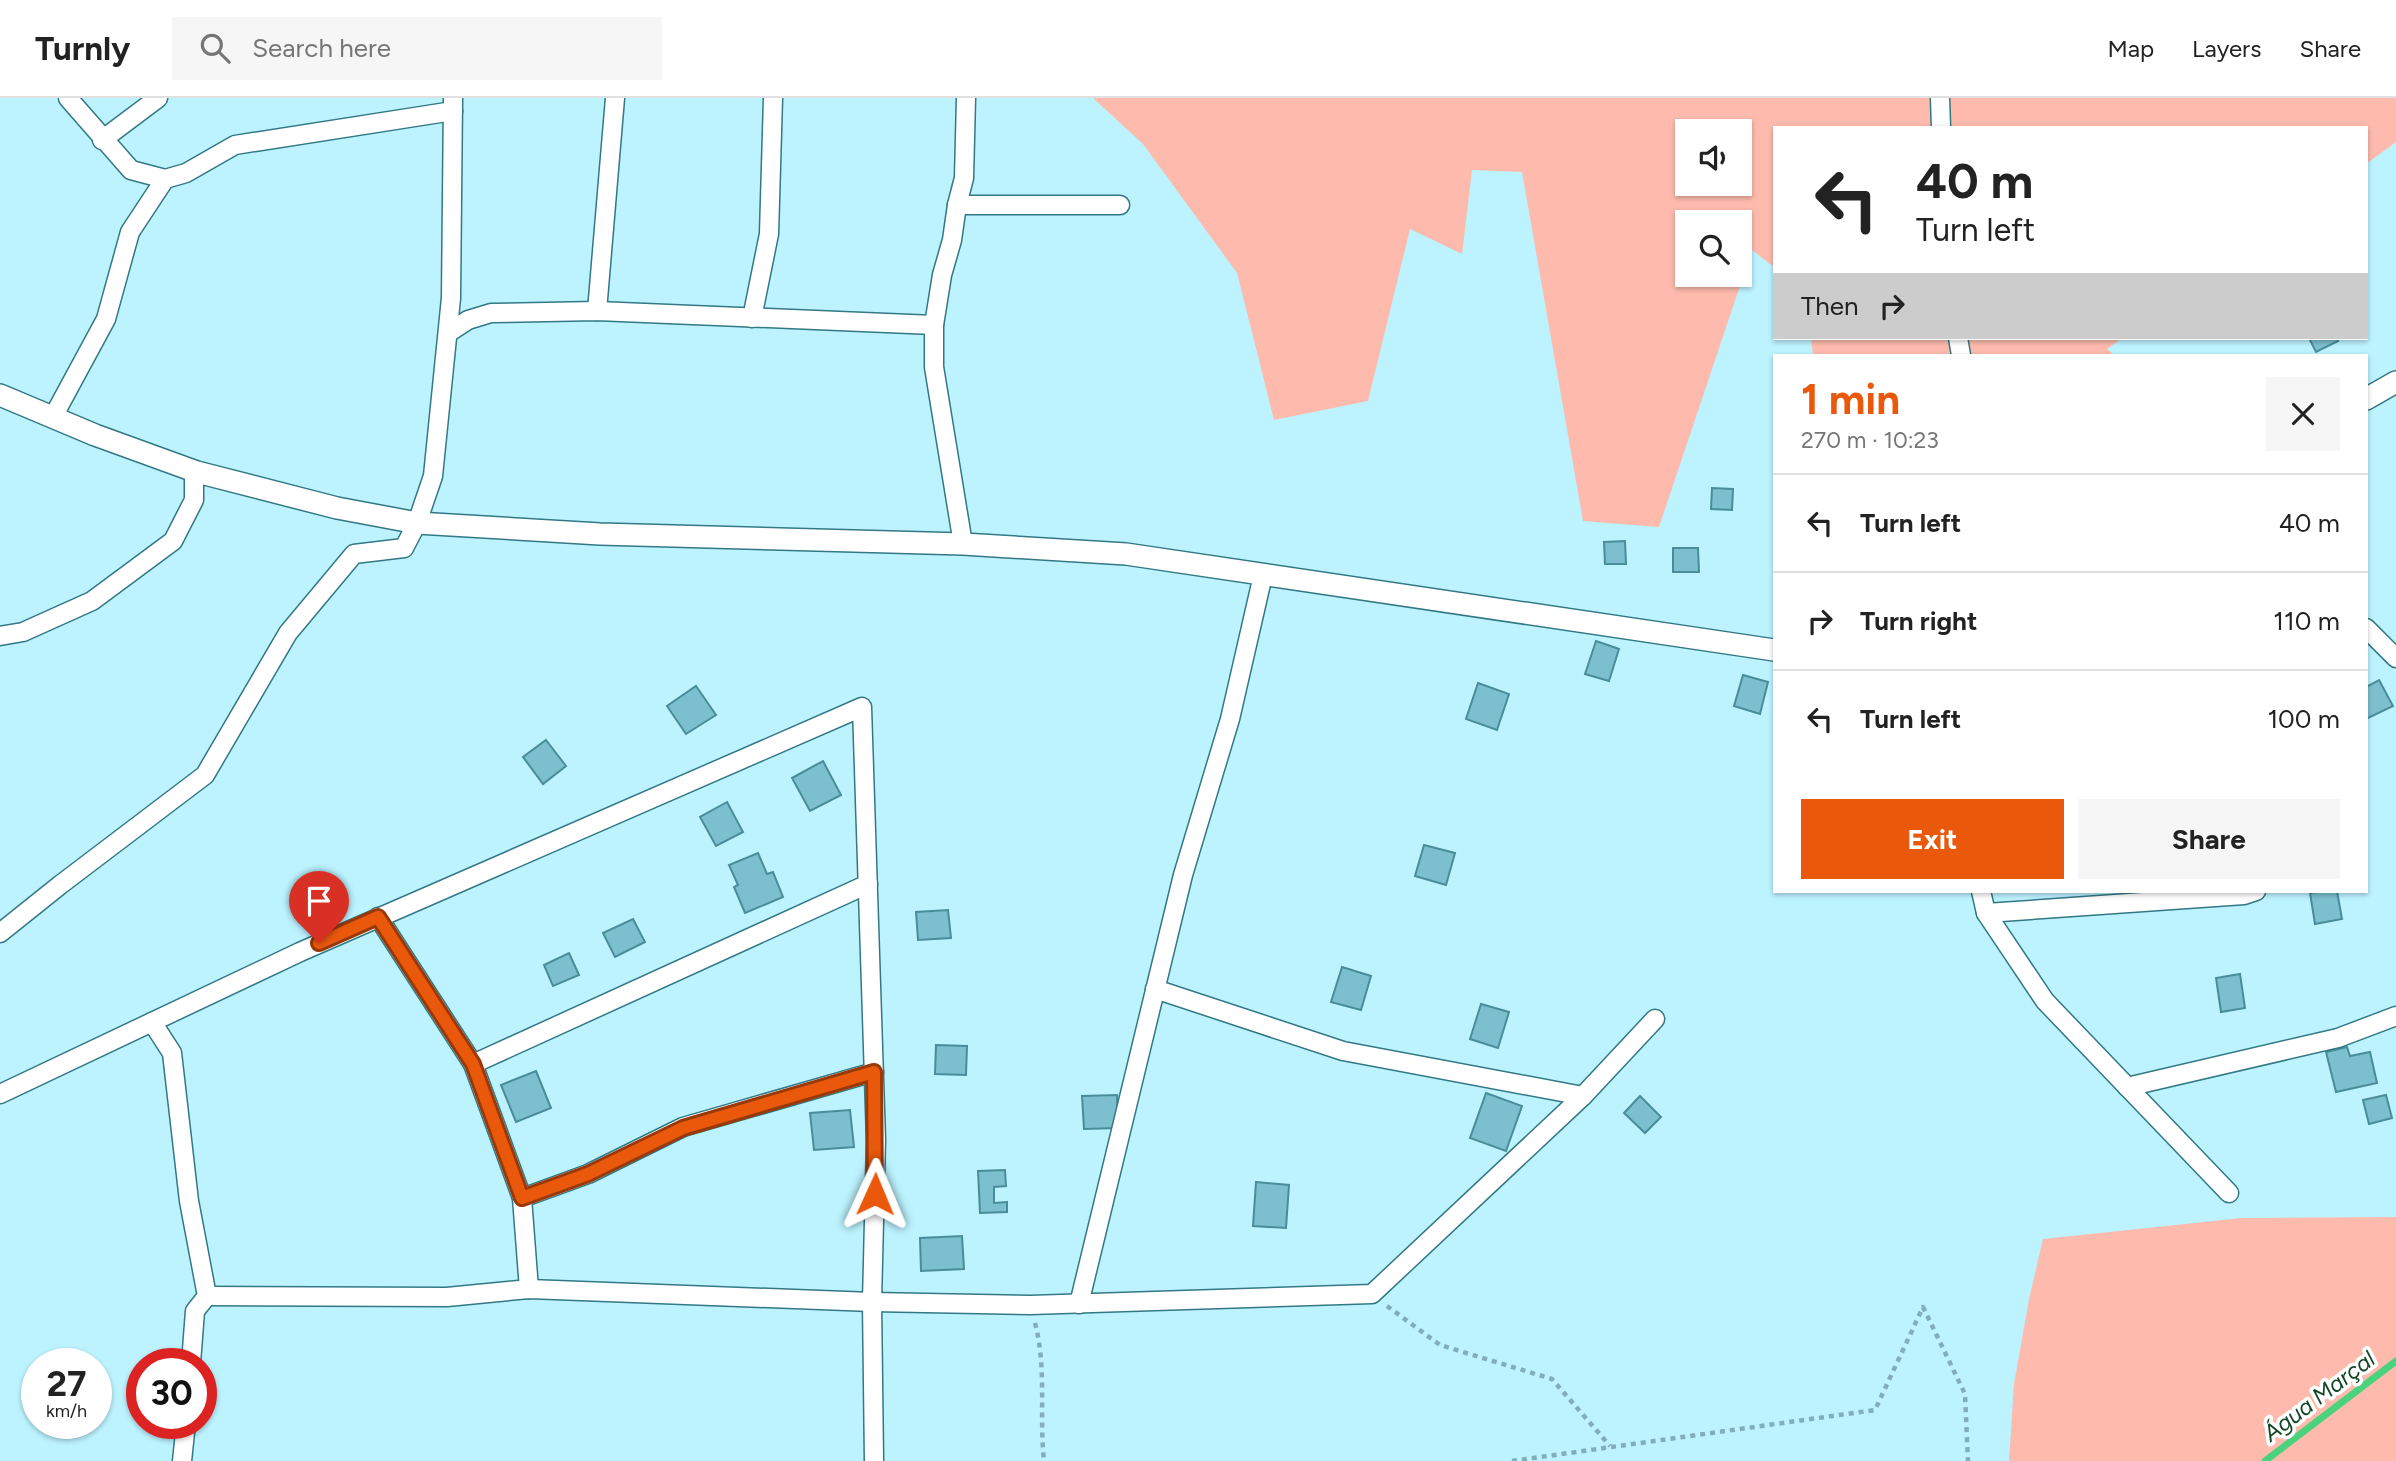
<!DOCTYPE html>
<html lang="en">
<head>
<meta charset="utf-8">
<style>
  :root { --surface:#fff; --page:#f6f6f6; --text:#222; --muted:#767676; --line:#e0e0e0; --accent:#ea580c }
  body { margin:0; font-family:Figtree,sans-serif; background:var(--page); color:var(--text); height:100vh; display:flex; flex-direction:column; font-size:26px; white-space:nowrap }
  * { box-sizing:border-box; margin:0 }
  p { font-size:23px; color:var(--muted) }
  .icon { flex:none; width:38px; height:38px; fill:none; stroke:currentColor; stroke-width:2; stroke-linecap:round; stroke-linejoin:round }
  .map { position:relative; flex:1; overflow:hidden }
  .panel { position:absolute; left:1773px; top:256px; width:595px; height:539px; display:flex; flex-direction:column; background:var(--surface); border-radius:0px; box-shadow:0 2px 5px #0004 }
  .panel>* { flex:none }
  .hud { position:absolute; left:1773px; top:28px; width:595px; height:214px; border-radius:0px; box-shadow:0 2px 5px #0004; background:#fff; color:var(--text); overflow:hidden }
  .tools { position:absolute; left:1675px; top:21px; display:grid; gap:14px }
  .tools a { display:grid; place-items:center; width:77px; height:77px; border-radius:0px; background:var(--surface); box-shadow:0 2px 5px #0004; font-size:35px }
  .speed { position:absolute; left:21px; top:1250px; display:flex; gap:14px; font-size:35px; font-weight:700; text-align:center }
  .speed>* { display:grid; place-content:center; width:91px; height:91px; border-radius:50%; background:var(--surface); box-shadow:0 2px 5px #0004; line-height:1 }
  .speed small { font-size:18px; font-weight:400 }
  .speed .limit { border:10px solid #d22; background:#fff; color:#111 }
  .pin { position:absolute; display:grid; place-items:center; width:60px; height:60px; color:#fff; margin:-72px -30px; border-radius:50% 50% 50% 0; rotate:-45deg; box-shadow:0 0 7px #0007 }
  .pin .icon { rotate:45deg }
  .me { position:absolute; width:77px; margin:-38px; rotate:1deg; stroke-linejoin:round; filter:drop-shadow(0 0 5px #0008) }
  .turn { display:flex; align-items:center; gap:24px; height:147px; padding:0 28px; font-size:32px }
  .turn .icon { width:91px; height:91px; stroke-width:2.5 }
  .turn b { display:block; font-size:49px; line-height:60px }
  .then { display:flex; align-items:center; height:66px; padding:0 28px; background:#0003; gap:14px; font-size:26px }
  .round { display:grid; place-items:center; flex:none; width:74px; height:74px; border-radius:0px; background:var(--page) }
  .head { display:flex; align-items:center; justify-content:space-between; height:119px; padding:0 28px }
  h1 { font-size:42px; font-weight:700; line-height:52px; color:var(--accent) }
  .primary-button { display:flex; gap:14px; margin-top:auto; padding:14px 28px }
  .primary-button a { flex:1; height:80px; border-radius:0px; background:var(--accent); color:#fff; font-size:28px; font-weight:700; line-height:80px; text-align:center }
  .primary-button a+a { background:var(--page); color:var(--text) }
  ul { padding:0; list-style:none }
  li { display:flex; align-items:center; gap:21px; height:98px; padding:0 28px; border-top:2px solid var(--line) }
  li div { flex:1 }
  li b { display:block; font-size:26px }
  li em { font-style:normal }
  header { display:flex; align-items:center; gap:42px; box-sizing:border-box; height:98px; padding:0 35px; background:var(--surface); border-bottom:2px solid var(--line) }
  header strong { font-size:33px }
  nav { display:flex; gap:38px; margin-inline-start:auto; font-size:24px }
  .search { width:490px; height:63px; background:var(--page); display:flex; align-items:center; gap:18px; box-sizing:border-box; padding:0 24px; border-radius:0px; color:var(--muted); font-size:26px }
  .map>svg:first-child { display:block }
  .green { fill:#febbad; fill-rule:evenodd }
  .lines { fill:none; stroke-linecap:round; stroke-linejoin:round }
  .stream { stroke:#4bd27c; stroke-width:7 }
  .building { fill:#7cc0cf; stroke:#498d9a; stroke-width:2 }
  .minor-casing { stroke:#327885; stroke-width:21 }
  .tertiary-casing { stroke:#327885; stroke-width:24 }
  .path { stroke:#81aeb8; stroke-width:4.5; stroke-dasharray:5 5; stroke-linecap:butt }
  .minor { stroke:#fff; stroke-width:18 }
  .tertiary { stroke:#fff; stroke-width:21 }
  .route-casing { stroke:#983908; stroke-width:18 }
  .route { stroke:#ea580c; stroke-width:12 }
  .labels { text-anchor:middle; stroke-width:7; stroke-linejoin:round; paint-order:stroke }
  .water-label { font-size:23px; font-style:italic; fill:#124726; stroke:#fff }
</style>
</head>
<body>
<header>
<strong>Turnly</strong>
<div class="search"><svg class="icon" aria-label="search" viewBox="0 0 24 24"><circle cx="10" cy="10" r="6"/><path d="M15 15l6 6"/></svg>Search here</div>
<nav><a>Map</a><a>Layers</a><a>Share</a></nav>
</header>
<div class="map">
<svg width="2396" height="1363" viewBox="0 0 2396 1363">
  <rect width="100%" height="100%" fill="#bcf3ff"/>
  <g class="green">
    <path d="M1093,0h1303v44l-30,22v-36h-592v139l-22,-17 -93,277 -76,-6 -61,-349 -50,-2 -10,84 -52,-25 -42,172 -94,19 -37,-147 -94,-129zM1687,33h53v53h-53zM1687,124h53v53h-53z"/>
    <path d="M1811,240h311l-15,11 7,6h-301z"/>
    <path d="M2396,1119v244h-387l5,-77 15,-85 14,-60 199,-21z"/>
  </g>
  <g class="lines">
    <path class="stream" d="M2265,1363l131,-100"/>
  </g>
  <g class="building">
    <path d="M2309,240h27l2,3 -22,11z"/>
    <path d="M1712,390l21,1 -1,21 -21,-1z"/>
    <path d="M1625,443l1,23h-21l-1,-22z"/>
    <path d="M1673,450h25l1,24h-26z"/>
    <path d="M1596,543l23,8 -10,32 -24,-7z"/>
    <path d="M1743,577l25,7 -8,32 -26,-8z"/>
    <path d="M2379,582l14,26 -27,13v-32z"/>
    <path d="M1478,585l31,11 -12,36 -31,-11z"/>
    <path d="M696,588l20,29 -30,19 -19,-28z"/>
    <path d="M546,642l20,26 -23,18 -20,-27z"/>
    <path d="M823,663l18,34 -31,16 -18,-33z"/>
    <path d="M727,704l16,30 -27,14 -16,-29z"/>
    <path d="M1424,747l31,8 -9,32 -31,-9z"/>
    <path d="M758,755l9,21 6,-2 10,25 -38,16 -11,-26 4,-2 -9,-20z"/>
    <path d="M2323,793h14l5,28 -27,5 -5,-31z"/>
    <path d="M948,812l3,28 -33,2 -2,-28z"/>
    <path d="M633,821l12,23 -30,15 -12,-24z"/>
    <path d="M569,855l10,22 -26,11 -9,-21z"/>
    <path d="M1342,869l29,9 -10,34 -30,-8z"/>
    <path d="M2240,876l5,34 -24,4 -5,-34z"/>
    <path d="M1481,906l28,8 -11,36 -28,-9z"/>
    <path d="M936,947l31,1 -1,29 -31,-1z"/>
    <path d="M2347,949l3,9 20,-4 7,31 -41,9 -10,-40z"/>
    <path d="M536,973l15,37 -35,14 -15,-37z"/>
    <path d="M1486,995l36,13 -16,45 -36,-13z"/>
    <path d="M1117,997l1,33 -34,1 -2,-33z"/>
    <path d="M2386,997l6,23 -23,6 -6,-24z"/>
    <path d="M1640,998l21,21 -16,16 -21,-20z"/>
    <path d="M850,1012l4,37 -40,3 -4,-37z"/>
    <path d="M1005,1072l1,16 -12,1v16l13,-1v10l-27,1 -2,-42z"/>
    <path d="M1256,1084l33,3 -3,43 -33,-2z"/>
    <path d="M962,1138l2,33 -43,2 -1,-33z"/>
  </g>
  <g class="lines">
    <defs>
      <g id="minor">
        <path d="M68,0l63,72 34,9 21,-6 49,-28 218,-34"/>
        <path d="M1940,0l1,30"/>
        <path d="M102,42l56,-42"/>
        <path d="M957,107h163"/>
        <path d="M597,213l18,-213"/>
        <path d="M752,220l17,-84 4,-136"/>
        <path d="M448,235l20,-13 23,-7 106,-2 337,14"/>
        <path d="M1958,240l3,17"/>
        <path d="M53,319l53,-98 24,-87 35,-53"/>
        <path d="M963,446l-29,-177v-42l8,-50 10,-35 5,-35 7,-27 2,-80"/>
        <path d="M2366,530l30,30"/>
        <path d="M0,538l23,-4 69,-31 81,-60 21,-41v-25l3,-3"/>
        <path d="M1981,793l5,22 59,88 184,192"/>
        <path d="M1986,815l258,-18 12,-4"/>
        <path d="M378,819l95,147 49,134 7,91"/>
        <path d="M0,835l60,-48 145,-110 83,-142 66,-79 50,-6 13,-25 16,-47 18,-178 2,-200"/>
        <path d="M1155,891l188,62 240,45"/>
        <path d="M152,924l20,31 17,148 18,95 -12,15 -4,52"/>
        <path d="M473,966l395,-180"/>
        <path d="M2127,989l211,-49 58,-22"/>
        <path d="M0,996l300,-142 562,-245 14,433 -4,162 2,159"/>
        <path d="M522,1100l66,-24 95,-47 191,-55"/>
        <path d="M207,1198l240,1 82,-8 343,13 158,3 342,-11 211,-198 72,-77"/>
        <path d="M1079,1206l104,-429 47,-156 33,-144"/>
        <path d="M182,1363l4,-38"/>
      </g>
      <g id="tertiary">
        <path d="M0,297l95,40 102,37 140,36 80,15 183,11 363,10 163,10 648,96"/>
        <path d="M2366,301l30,-17"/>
      </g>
    </defs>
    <use href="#minor" class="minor-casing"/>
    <use href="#tertiary" class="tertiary-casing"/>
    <g class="path">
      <path d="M1387,1208l53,39 112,34 58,67"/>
      <path d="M1035,1225c12,45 4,92 9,138"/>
      <path d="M1512,1363l363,-51 48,-103 42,87 3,67"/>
    </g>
    <use href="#minor" class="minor"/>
    <use href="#tertiary" class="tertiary"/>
  </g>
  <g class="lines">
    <defs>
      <path id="route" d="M319,845l59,-26 95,147 49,134 66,-24 95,-46 191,-56 1,122"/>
    </defs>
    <use href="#route" class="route-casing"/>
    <use href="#route" class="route"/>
  </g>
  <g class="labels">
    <g class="water-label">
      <text transform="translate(2319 1298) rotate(-37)" y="8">Água Marçal</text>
    </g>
  </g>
</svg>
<div class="tools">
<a><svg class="icon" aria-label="sound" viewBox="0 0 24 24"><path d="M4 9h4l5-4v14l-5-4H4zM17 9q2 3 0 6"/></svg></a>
<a><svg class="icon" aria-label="search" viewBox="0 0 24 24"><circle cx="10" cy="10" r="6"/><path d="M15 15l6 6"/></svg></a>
</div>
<div class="speed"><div>27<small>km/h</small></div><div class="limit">30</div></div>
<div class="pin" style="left:319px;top:845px;background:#d93025"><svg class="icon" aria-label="arrive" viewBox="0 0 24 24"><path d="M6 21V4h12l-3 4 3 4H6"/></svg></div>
<svg class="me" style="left:875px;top:1096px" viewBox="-20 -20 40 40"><path d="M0-17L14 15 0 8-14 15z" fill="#ea580c" stroke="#fff" stroke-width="4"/></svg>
<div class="hud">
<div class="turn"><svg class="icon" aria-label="left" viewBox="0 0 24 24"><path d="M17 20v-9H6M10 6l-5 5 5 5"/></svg><div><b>40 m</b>Turn left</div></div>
<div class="then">Then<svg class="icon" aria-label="right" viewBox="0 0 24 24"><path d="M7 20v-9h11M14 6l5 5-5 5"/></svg></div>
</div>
<section class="panel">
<div class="head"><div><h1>1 min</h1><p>270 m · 10:23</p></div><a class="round"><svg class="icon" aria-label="close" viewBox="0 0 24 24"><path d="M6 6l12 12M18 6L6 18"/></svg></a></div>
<ul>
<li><svg class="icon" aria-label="left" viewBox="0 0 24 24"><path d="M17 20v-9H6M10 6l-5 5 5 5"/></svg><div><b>Turn left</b></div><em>40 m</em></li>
<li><svg class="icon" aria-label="right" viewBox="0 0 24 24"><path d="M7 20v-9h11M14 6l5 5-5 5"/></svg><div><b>Turn right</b></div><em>110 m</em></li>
<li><svg class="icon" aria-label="left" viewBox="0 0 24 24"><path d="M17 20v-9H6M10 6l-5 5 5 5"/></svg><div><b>Turn left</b></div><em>100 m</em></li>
</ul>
<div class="primary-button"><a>Exit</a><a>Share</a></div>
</section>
</div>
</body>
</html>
